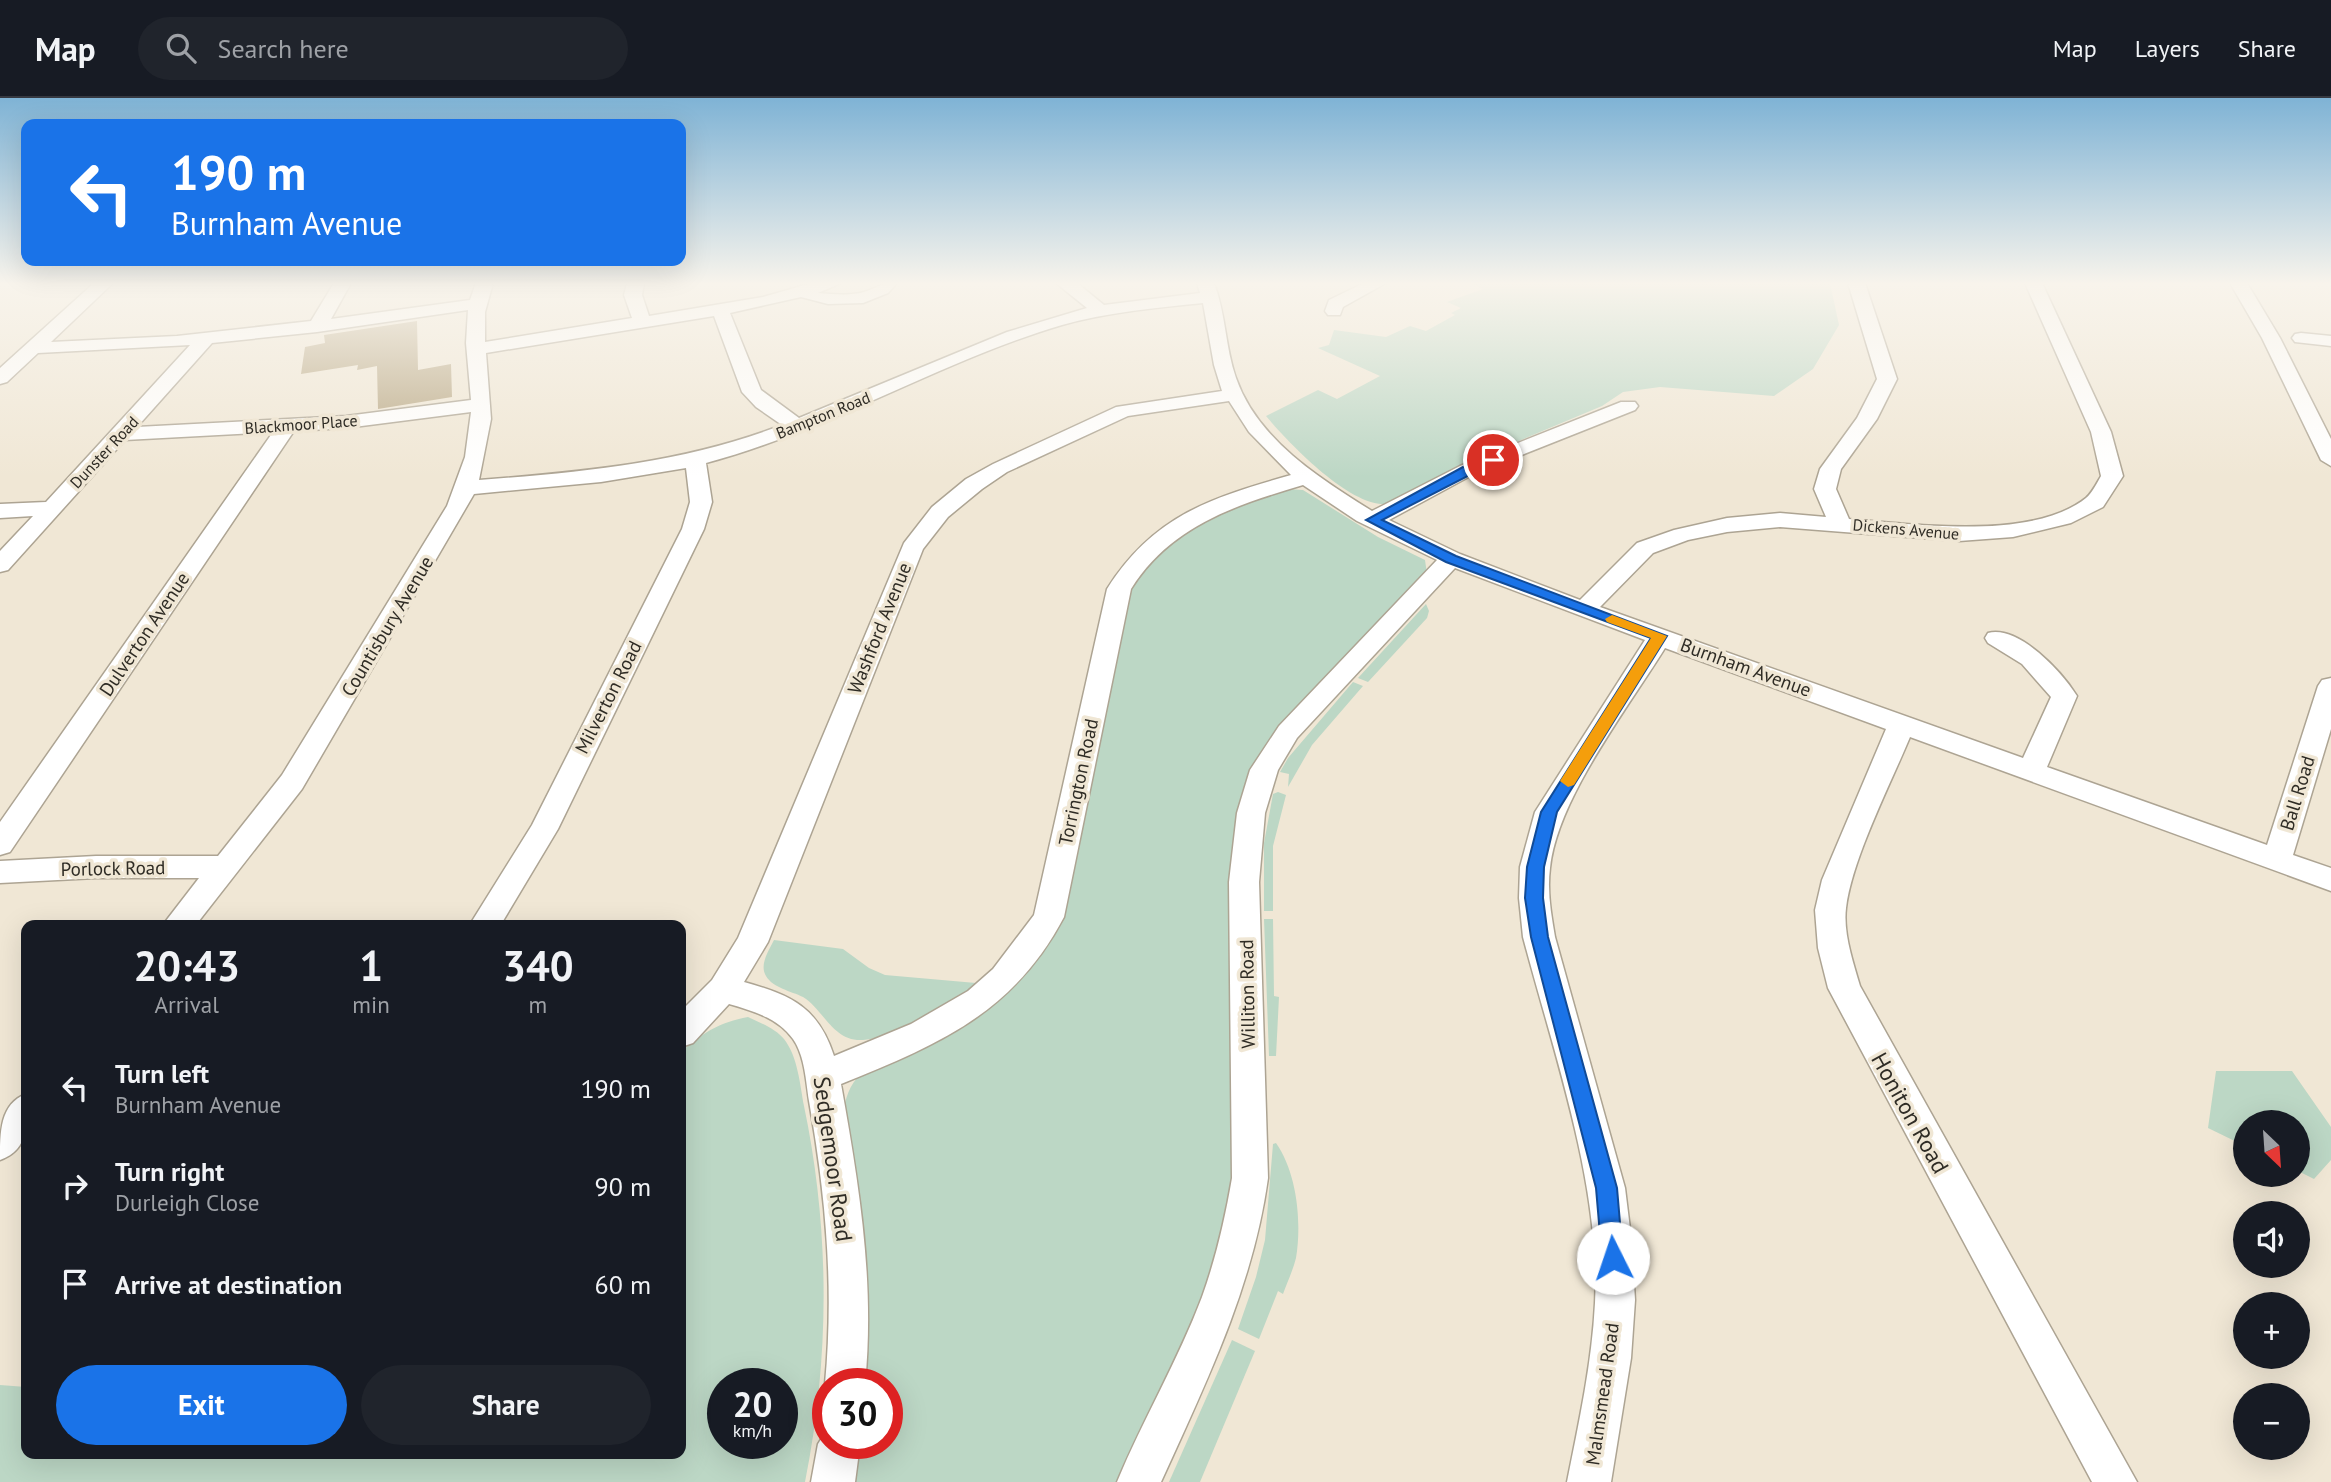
<!DOCTYPE html>
<html lang="en">
<head>
<meta charset="utf-8">
<style>
  :root { --surface:#171b24; --page:#20242c; --text:#f1f3f6; --muted:#9ea1a6; --line:#363941; --accent:#1a73e8 }
  body { margin:0; font-family:"PT Sans",sans-serif; background:var(--page); color:var(--text); height:100vh; display:flex; flex-direction:column; font-size:26px; white-space:nowrap }
  * { box-sizing:border-box; margin:0 }
  p { font-size:23px; color:var(--muted) }
  .icon { flex:none; width:38px; height:38px; fill:none; stroke:currentColor; stroke-width:2; stroke-linecap:round; stroke-linejoin:round }
  .map { position:relative; flex:1; overflow:hidden }
  .drawer { position:absolute; left:21px; top:822px; width:665px; height:539px; display:flex; flex-direction:column; background:var(--surface); border-radius:14px; box-shadow:0 7px 28px #0002 }
  .drawer>* { flex:none }
  .guide { position:absolute; left:21px; top:21px; width:665px; height:147px; border-radius:14px; box-shadow:0 7px 28px #0002; background:#1a73e8; color:#fff; overflow:hidden }
  .needle { width:46px; rotate:155deg }
  .buttons { position:absolute; left:2233px; top:1012px; display:grid; gap:14px }
  .buttons a { display:grid; place-items:center; width:77px; height:77px; border-radius:50%; background:var(--surface); box-shadow:0 7px 28px #0002; font-size:35px }
  .speed { position:absolute; left:707px; top:1270px; display:flex; gap:14px; font-size:35px; font-weight:700; text-align:center }
  .speed>* { display:grid; place-content:center; width:91px; height:91px; border-radius:50%; background:var(--surface); box-shadow:0 7px 28px #0002; line-height:1 }
  .speed small { font-size:18px; font-weight:400 }
  .speed .limit { border:10px solid #d22; background:#fff; color:#111 }
  .pin { position:absolute; display:grid; place-items:center; width:60px; height:60px; color:#fff; margin:-30px; border:4px solid #fff; border-radius:50%; box-shadow:0 2px 7px #0007 }
  .me { position:absolute; width:77px; margin:-38px; rotate:356deg; stroke-linejoin:round; filter:drop-shadow(0 0 5px #0008) }
  .turn { display:flex; align-items:center; gap:24px; height:147px; padding:0 35px; font-size:32px }
  .turn .icon { width:91px; height:91px; stroke-width:2.5 }
  .turn b { display:block; font-size:49px; line-height:60px }
  .eta { display:flex; justify-content:space-evenly; align-items:center; height:119px; text-align:center }
  .eta b { font-size:42px; font-weight:700; line-height:49px }
  .action { display:flex; gap:14px; margin-top:auto; padding:14px 35px }
  .action a { flex:1; height:80px; border-radius:42px; background:var(--accent); color:#fff; font-size:28px; font-weight:700; line-height:80px; text-align:center }
  .action a+a { background:var(--page); color:var(--text) }
  ul { padding:0; list-style:none }
  li { display:flex; align-items:center; gap:21px; height:98px; padding:0 35px }
  li div { flex:1 }
  li b { display:block; font-size:26px }
  li em { font-style:normal }
  header { display:flex; align-items:center; gap:42px; box-sizing:border-box; height:98px; padding:0 35px; background:var(--surface); border-bottom:2px solid var(--line) }
  header strong { font-size:33px }
  nav { display:flex; gap:38px; margin-inline-start:auto; font-size:24px }
  .search { width:490px; height:63px; background:var(--page); display:flex; align-items:center; gap:18px; box-sizing:border-box; padding:0 24px; border-radius:38px; color:var(--muted); font-size:26px }
  .map>svg:first-child { display:block }
  .green { fill:#bcd7c5; fill-rule:evenodd }
  .building { fill:#b9a885 }
  .lines { fill:none; stroke-linecap:round; stroke-linejoin:round }
  .minor-casing { stroke:#ada493; stroke-width:3 }
  .minor { fill:#fff; fill-rule:evenodd }
  .route { fill:#1a73e8; stroke:#114b97; stroke-width:2 }
  .slow { fill:#f59e0b }
  .labels { text-anchor:middle; stroke-width:7; stroke-linejoin:round; paint-order:stroke }
  .far-street-label { font-size:16px; fill:#2f2c25; stroke:#f0e7d5 }
  .street-label { font-size:19px; fill:#2f2c25; stroke:#f0e7d5 }
  .near-street-label { font-size:23px; fill:#2f2c25; stroke:#f0e7d5 }
</style>
</head>
<body>
<header>
<strong>Map</strong>
<div class="search"><svg class="icon" aria-label="search" viewBox="0 0 24 24"><circle cx="10" cy="10" r="6"/><path d="M15 15l6 6"/></svg>Search here</div>
<nav><a>Map</a><a>Layers</a><a>Share</a></nav>
</header>
<div class="map">
<svg width="2331" height="1384" viewBox="0 0 2331 1384">
  <rect width="100%" height="100%" fill="#f0e7d5"/>
  <g class="green">
    <path d="M1470,185h360l9,42 -26,44 -39,27 -114,-9 -37,5 -21,14 -114,48 -103,50c-37,1 -96,-61 -119,-88l52,-26 19,9 43,-23 -62,-28 11,-3 5,-15 52,7 24,-11 16,5 29,-16 -4,-2 10,-5 -14,-6 36,-13z"/>
    <path d="M1288,391l15,1 75,47 47,23 2,14 -156,163 -15,23 -10,31 -8,361 -11,99 -105,231h-274l6,-38h33v-60h-27l3,-23 -20,-243c1,-14 4,-28 14,-40 20,-21 82,-39 110,-55 32,-19 55,-45 77,-74l89,-370 36,-40 48,-27z"/>
    <path d="M1426,506l3,7 -2,7 -59,64 -10,-4z"/>
    <path d="M1353,584l10,4 -51,59 -24,42 1,-13 -9,-2 8,-14z"/>
    <path d="M1278,694l8,3 -13,51v65h-9v-68l9,-49z"/>
    <path d="M1264,821h9l1,77 5,1 -3,59h-7z"/>
    <path d="M774,842l69,9 26,19 16,7 91,8 -9,9c-31,16 -69,45 -104,48 -30,2 -39,-30 -60,-43 -12,-6 -30,-9 -37,-21 -7,-11 3,-26 8,-36z"/>
    <path d="M748,919c13,6 28,12 36,22 14,18 16,46 20,67 26,124 26,251 1,376h-805v-97l26,2v67h655v-402c21,-19 39,-30 67,-35zM723,1286h59v60h-59z"/>
    <path d="M2216,973h76l39,56v33l-17,19 -16,-8v-49h-53v24l-37,-18z"/>
    <path d="M1276,1045c21,30 26,79 20,115 -3,12 -9,25 -13,36l-5,-3 -19,48 -21,-10 18,-52 9,-37 8,-96z"/>
    <path d="M1232,1242l23,11 -55,131h-31z"/>
  </g>
  <path class="building" d="M417,223l1,49 33,-6 1,33 -74,12 -1,-43 -20,4 1,-5 -57,9 4,-27 20,-4 -1,-8z"/>
  <g class="lines">
    <defs>
      <g id="minor">
        <path d="M94,185h19l-62,59 126,-6 134,-15 23,-38h17l-20,36 139,-19 6,-17h17l-8,29v30l147,-24 -8,-23 3,-12h17l-2,12 7,21 114,-19 49,-14h29l-23,10c15,1 32,3 46,-1 16,-5 15,-9 33,-9l-9,10 -25,10 -35,1 -27,-7 -71,16 31,77 38,28 208,-86 80,-24 -31,-25h21l27,22 96,-12 -3,-10h17c12,31 11,64 22,95 21,61 84,101 136,133l88,-45 161,-64h14l3,4 -3,4 -161,64 -85,46 71,34 120,46 57,-57 37,-13 53,-12 53,-5 46,4 -12,-28 6,-20 37,-51 20,-39 -29,-96h17l32,96 -20,40 -36,50 -5,20 13,30c65,5 183,22 237,-21 6,-5 11,-15 15,-22l-10,-44 -66,-149h17l69,149 12,44 -20,31 -32,16 -58,14 -54,4 -179,-14 -53,5 -39,8 -35,13 -53,54 423,151 28,-61 -29,-33 -34,-21 -3,-5 3,-5c31,-8 74,39 89,63l-30,71 220,78 51,-159 4,-6 9,-2v51l-38,126 38,13v23l-421,-154c-20,48 -58,122 -64,171 -3,25 7,54 14,78l277,496h-45l-264,-494 -10,-40 -3,-38 7,-30 64,-151 -221,-81c-37,60 -108,151 -115,220 -3,23 1,46 5,69l70,251 6,49 4,63 -4,58 -20,124h-44c12,-60 25,-119 28,-179 6,-118 -42,-252 -72,-366l-4,-39 1,-31 15,-55 110,-172 -190,-72 -158,170 -19,32 -13,43 -6,69 9,296c-15,109 -62,205 -107,304h-44c26,-63 61,-121 85,-185 14,-39 23,-78 30,-119l-3,-296 8,-69 13,-43 29,-44 158,-166 -80,-39 -54,-36c-67,20 -133,41 -172,104l-67,328c-51,97 -127,128 -223,167 18,100 34,198 24,300h-37v8l-3,-8c9,-96 1,-188 -16,-283 -3,-19 -4,-45 -16,-62 -15,-21 -40,-28 -64,-35l-36,39 -12,4v-36l31,-31 26,-42 166,-395 28,-36 34,-28 27,-15 123,-57 106,-16 -8,-26 -11,-62c-47,5 -95,9 -141,22 -122,36 -232,105 -356,138l6,39 -8,27 -146,300 -58,97h-31l63,-101 150,-296 8,-27 -4,-34 -85,14 -127,12 -172,295 -107,137h-33l37,-48h-103l-96,5v-22l96,-5h122l64,-81 165,-269 18,-49 6,-45 -125,16 -52,3 -284,421 -10,3v-33l273,-390 -148,8 -117,130 -8,2v-21l33,-35 -33,2v-14l46,-2 144,-157 -152,8 -31,29 -7,2v-16zM468,212l-2,33 5,57 -125,16 -209,11 75,-84 105,-11zM714,218l28,76 14,15 26,18c-98,38 -199,47 -303,55l12,-61 -5,-66zM1229,303l20,31 42,43c-80,23 -137,40 -184,114l-73,326 -41,54 -25,22 -57,33 -77,32c-16,-49 -43,-61 -90,-74l24,-40 155,-393 25,-32 34,-28 25,-17 121,-56z"/>
        <path d="M1364,185h22l-43,24 -3,8h-12l-3,-4 4,-11z"/>
        <path d="M2230,185h17l33,55 51,101v27l-10,-6 -59,-122z"/>
        <path d="M2301,235l30,3v10l-36,-4 -3,-4 3,-4z"/>
        <path d="M26,996c0,28 5,55 -26,66 0,-28 0,-56 26,-66z"/>
        <path d="M828,1330v16h32l-5,38h-44l7,-38z"/>
      </g>
    </defs>
    <use href="#minor" class="minor-casing"/>
    <use href="#minor" class="minor"/>
  </g>
  <linearGradient id="sky" x2="0" y2="1"><stop stop-color="#7fb3d5"/><stop offset="0.49" stop-color="#f8f4ec"/><stop offset="1" stop-color="#f8f4ec" stop-opacity="0"/></linearGradient>
  <rect width="2331" height="379" fill="url(#sky)"/>
  <path class="route" d="M1489,359l10,3 -117,60 74,36 211,80 -110,176 -13,55 -1,31 5,39 69,251 6,70 -3,7 -7,4 -8,-4 -3,-7 -6,-70 -65,-251 -6,-39 2,-31 14,-55 110,-174 -205,-76 -80,-42 97,-53z"/>
  <path class="slow" d="M1612,517l55,21 -93,149 -6,2 -8,-6 91,-143 -44,-16 -2,-3z"/>
  <g class="labels">
    <g class="far-street-label">
      <text transform="translate(823 317) rotate(-22)" y="6">Bampton Road</text>
      <text transform="translate(301 326) rotate(-4)" y="6">Blackmoor Place</text>
      <text transform="translate(104 354) rotate(-47)" y="6">Dunster Road</text>
      <text transform="translate(1906 431) rotate(5)" y="6">Dickens Avenue</text>
    </g>
    <g class="street-label">
      <text transform="translate(387 528) rotate(-59)" y="7">Countisbury Avenue</text>
      <text transform="translate(879 530) rotate(-68)" y="7">Washford Avenue</text>
      <text transform="translate(144 536) rotate(-56)" y="7">Dulverton Avenue</text>
      <text transform="translate(1746 569) rotate(20)" y="7">Burnham Avenue</text>
      <text transform="translate(608 599) rotate(-63)" y="7">Milverton Road</text>
      <text transform="translate(1078 684) rotate(-78)" y="7">Torrington Road</text>
      <text transform="translate(2297 695) rotate(-73)" y="7">Ball Road</text>
      <text transform="translate(113 770) rotate(-1)" y="7">Porlock Road</text>
      <text transform="translate(1247 896) rotate(-91)" y="7">Williton Road</text>
      <text transform="translate(1602 1296) rotate(-82)" y="7">Malmsmead Road</text>
    </g>
    <g class="near-street-label">
      <text transform="translate(1910 1015) rotate(61)" y="8">Honiton Road</text>
      <text transform="translate(833 1061) rotate(82)" y="8">Sedgemoor Road</text>
    </g>
  </g>
</svg>
<div class="buttons">
<a><svg class="needle" viewBox="-14 -14 28 28"><path d="M0-13l5 13h-10z" fill="#e53935"/><path d="M0 13l5-13h-10z" fill="#9ea1a6"/></svg></a>
<a><svg class="icon" aria-label="sound" viewBox="0 0 24 24"><path d="M4 9h4l5-4v14l-5-4H4zM17 9q2 3 0 6"/></svg></a>
<a>+</a>
<a>−</a>
</div>
<div class="speed"><div>20<small>km/h</small></div><div class="limit">30</div></div>
<div class="pin" style="left:1493px;top:362px;background:#d93025"><svg class="icon" aria-label="arrive" viewBox="0 0 24 24"><path d="M6 21V4h12l-3 4 3 4H6"/></svg></div>
<svg class="me" style="left:1613px;top:1160px" viewBox="-20 -20 40 40"><circle r="19" fill="#fff"/><path d="M0-13L10 11 0 6-10 11z" fill="#1a73e8"/></svg>
<div class="guide">
<div class="turn"><svg class="icon" aria-label="left" viewBox="0 0 24 24"><path d="M17 20v-9H6M10 6l-5 5 5 5"/></svg><div><b>190 m</b>Burnham Avenue</div></div>
</div>
<section class="drawer">
<div class="eta">
<div><b>20:43</b><p>Arrival</p></div>
<div><b>1</b><p>min</p></div>
<div><b>340</b><p>m</p></div>
</div>
<ul>
<li><svg class="icon" aria-label="left" viewBox="0 0 24 24"><path d="M17 20v-9H6M10 6l-5 5 5 5"/></svg><div><b>Turn left</b><p>Burnham Avenue</p></div><em>190 m</em></li>
<li><svg class="icon" aria-label="right" viewBox="0 0 24 24"><path d="M7 20v-9h11M14 6l5 5-5 5"/></svg><div><b>Turn right</b><p>Durleigh Close</p></div><em>90 m</em></li>
<li><svg class="icon" aria-label="arrive" viewBox="0 0 24 24"><path d="M6 21V4h12l-3 4 3 4H6"/></svg><div><b>Arrive at destination</b></div><em>60 m</em></li>
</ul>
<div class="action"><a>Exit</a><a>Share</a></div>
</section>
</div>
</body>
</html>
